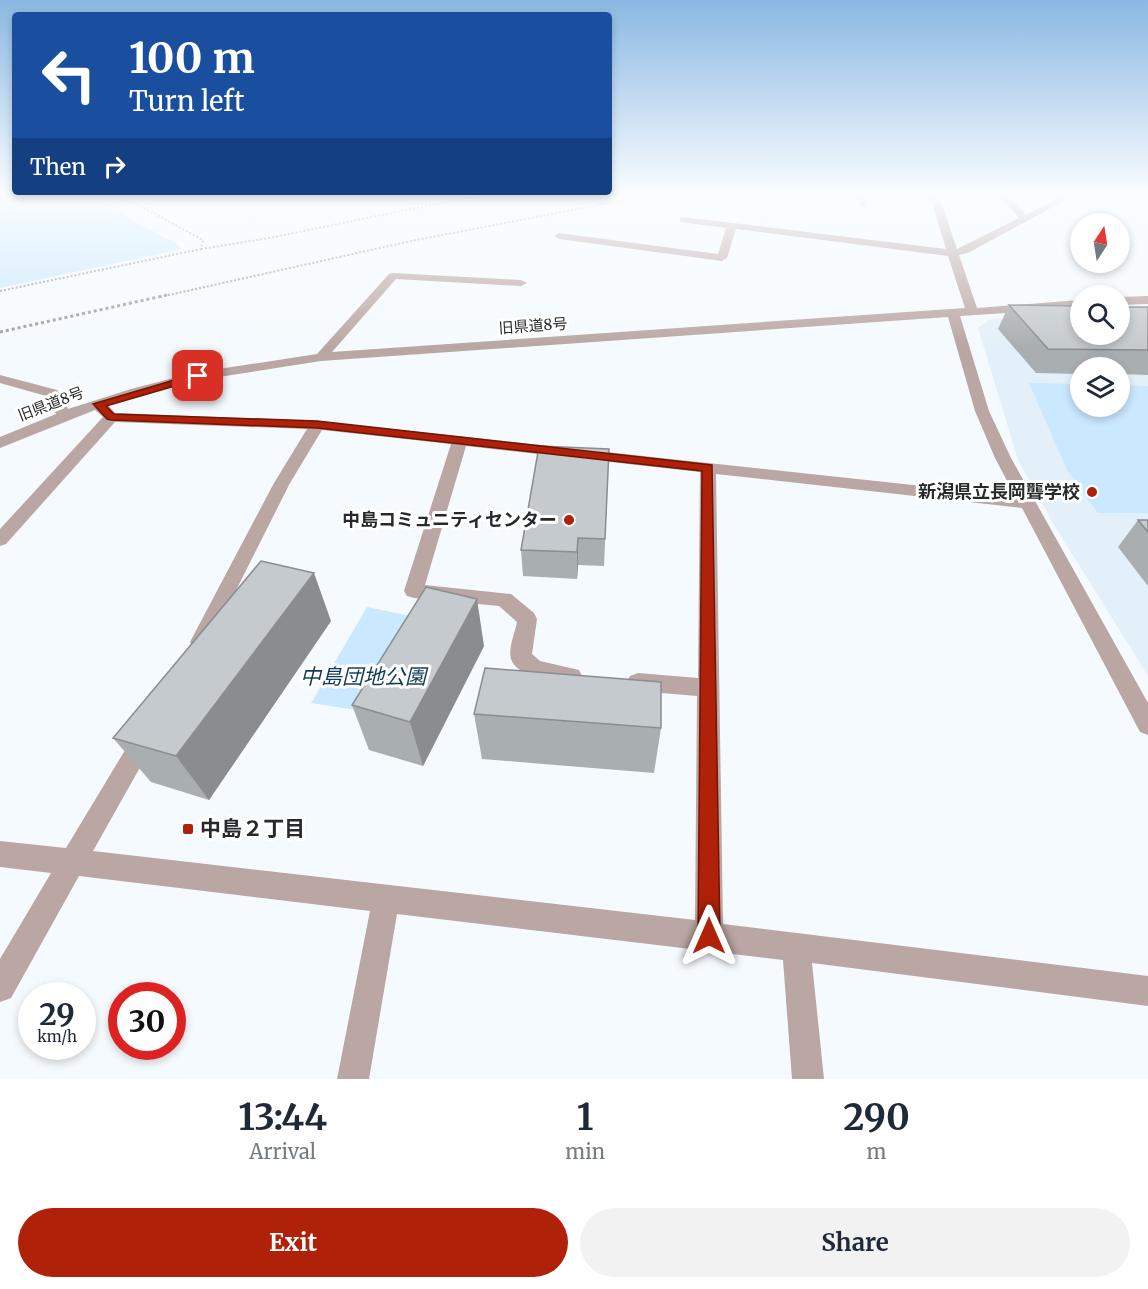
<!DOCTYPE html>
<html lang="en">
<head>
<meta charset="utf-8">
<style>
  :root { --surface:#fff; --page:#f2f2f3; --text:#1f2937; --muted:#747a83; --accent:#af2108 }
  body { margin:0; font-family:Merriweather,"Noto Sans JP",serif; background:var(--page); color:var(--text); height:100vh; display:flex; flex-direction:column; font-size:22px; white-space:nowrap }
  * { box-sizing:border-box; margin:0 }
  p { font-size:20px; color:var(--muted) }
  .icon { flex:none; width:33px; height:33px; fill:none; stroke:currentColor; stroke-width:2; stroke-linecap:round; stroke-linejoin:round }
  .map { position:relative; height:1079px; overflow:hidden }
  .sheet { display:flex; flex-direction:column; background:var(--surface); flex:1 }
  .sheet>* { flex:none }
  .banner { position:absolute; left:12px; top:12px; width:600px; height:183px; border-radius:6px; box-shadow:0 3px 9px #0003; background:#1a4fa0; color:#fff; overflow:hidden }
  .needle { width:39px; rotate:12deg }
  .tools { position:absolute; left:1070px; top:213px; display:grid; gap:12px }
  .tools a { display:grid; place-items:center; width:60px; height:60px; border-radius:50%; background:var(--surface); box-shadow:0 3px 9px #0003; font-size:30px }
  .speed { position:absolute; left:18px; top:982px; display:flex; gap:12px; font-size:30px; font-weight:700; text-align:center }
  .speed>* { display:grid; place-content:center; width:78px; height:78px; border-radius:50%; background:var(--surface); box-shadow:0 3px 9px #0003; line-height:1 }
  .speed small { font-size:15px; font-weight:400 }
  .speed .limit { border:9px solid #d22; background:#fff; color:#111 }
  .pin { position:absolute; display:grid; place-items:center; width:51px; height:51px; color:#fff; margin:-26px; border-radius:12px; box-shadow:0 3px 9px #0006 }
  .me { position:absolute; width:66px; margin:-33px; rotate:0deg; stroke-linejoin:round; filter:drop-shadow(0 0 4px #0008) }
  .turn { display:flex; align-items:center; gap:21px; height:126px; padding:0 18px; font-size:27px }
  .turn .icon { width:78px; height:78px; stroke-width:2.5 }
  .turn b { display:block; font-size:42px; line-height:51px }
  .then { display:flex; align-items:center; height:57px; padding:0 18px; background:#0003; gap:12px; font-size:22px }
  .eta { display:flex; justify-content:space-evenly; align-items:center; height:102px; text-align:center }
  .eta b { font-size:36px; font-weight:700; line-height:42px }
  .primary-button { display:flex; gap:12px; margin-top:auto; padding:12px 18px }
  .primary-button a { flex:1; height:69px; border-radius:36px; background:var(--accent); color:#fff; font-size:24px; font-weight:700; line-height:69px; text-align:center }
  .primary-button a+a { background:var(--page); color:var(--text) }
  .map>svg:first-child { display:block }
  .built { fill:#e4f0f9; fill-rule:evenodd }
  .green { fill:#cae8ff }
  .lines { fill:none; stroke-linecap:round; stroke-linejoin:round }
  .path-far1 { stroke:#9b9ea1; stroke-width:2; stroke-dasharray:2 2; stroke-linecap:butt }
  .path { stroke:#9b9ea1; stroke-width:3; stroke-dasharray:3 3; stroke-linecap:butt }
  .minor { fill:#baa6a2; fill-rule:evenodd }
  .wall { fill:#a9aeb1 }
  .shaded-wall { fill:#8a8d90 }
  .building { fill:#c5cace; stroke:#8a8d90; stroke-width:1.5 }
  .route { fill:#af2108; stroke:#721505; stroke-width:1.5 }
  .poi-dot { fill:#af2108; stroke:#fff; stroke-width:2 }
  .labels { text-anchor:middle; stroke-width:6; stroke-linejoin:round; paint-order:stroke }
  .far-street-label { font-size:15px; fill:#27292a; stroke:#fff }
  .poi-label { font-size:18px; font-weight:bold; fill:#27292a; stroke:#fff; text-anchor:end }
  .near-park-label { font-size:21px; font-style:italic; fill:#123b56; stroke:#fff }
  .near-poi-label { font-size:21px; font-weight:bold; fill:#27292a; stroke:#fff; text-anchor:start }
</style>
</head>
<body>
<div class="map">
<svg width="1148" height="1079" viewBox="0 0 1148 1079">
  <rect width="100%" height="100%" fill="#f5fafe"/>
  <path class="built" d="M1080,314v20h39l29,-20v362l-94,-151 -36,-65 -40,-132 12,-9zM1080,368h39v38h-39z"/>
  <g class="green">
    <path d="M0,196h98l40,28 38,19 6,6 -182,39z"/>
    <path d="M1029,383l51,1v22h39v-21l29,1v127h-50l-31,-43z"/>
    <path d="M367,607l58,12 -42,95 -72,-11z"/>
  </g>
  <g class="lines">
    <g class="path-far1">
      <path d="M201,249l68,-11 206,-42"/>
      <path d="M0,291l201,-42 2,-9 -81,-44"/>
      <path d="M160,297l251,-56 234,-45"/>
    </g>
    <path class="path" d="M0,332l167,-37"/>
    <g class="minor">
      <path d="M858,196h9l-1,11h-6z"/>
      <path d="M930,196h9l18,53 62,-31 -19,-22h9l17,19 35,-19h12l-105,57 -9,2 18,53 103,-8v8l-120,8 29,95 22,47 137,245v32l-8,-3 -118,-224 -306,-34 7,450 425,52v30l-336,-43 12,116h-32l-9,-119 -386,-46 -28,165h-32l33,-168 -291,-35 -68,122 -11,4v-43l51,-86 -51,-6v-26l66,7 70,-116 8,-3 8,3 4,7 -63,112 602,69 2,-224 -59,-5 -8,-3 -3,-6 3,-6 8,-3 60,5 2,-206 -234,-26 -41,139 86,9 23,19 3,6 -5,35 8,7 39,9 3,6 -3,6c-16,6 -62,-4 -68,-23 -3,-10 4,-27 6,-37l-18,-16 -85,-8 -7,-2 -3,-5 47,-147 -129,-14 -32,53 -83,165 -7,2 -7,-2 -3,-6 84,-159 33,-54 -192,-7 -109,122 -6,2v-17l103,-112 -8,-7 -95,38v-11l56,-23 -10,-18 -46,-13v-8l57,15 11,19 63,-20 62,-16 124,-19 72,-80 4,-1 128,7 6,3 -6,3 -125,-7 -64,73 633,-44 -17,-52 -212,-27 -9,29 -5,3 -163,-22 -5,-3 5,-3 159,21 8,-26 -46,-6v-4l3,-1 263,32zM948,317l27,94 20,47 20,38 -698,-75 -202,-8 -7,-8 85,-24 128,-20z"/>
      <path d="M1148,296v8l-29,1v-8z"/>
    </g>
  </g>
  <g class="wall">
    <path d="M1009,305l139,2v68l-29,-1v-6h-39v6l-44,-1 -38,-44z"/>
    <path d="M609,449l-5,117 -26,-1 -1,14 -54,-3 -2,-26z"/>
    <path d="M1138,520h10v66l-30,-39z"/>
    <path d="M331,621l-122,179 -58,-18 -38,-44z"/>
    <path d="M484,646l-61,120 -54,-16 -17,-45z"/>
    <path d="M474,714l187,14 -7,45 -172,-14z"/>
  </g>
  <g class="shaded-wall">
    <path d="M578,538v27l-1,14v-27z"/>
    <path d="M314,573l17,48 -122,179 -33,-44z"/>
    <path d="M477,599l7,47 -61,120 -13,-44z"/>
  </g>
  <g class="building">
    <path d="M1009,305l71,1v28h39v-27h29v43l-100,-1z"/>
    <path d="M539,446l70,3 -4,90 -27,-1 -1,14 -56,-2z"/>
    <path d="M1138,520h10v12z"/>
    <path d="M261,561l53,12 -138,183 -63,-18z"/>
    <path d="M426,587l51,12 -67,123 -58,-17z"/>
    <path d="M485,668l176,14v46l-187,-14z"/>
  </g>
  <linearGradient id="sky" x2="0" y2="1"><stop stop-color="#8ab8e2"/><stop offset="0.56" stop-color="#fafdff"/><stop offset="1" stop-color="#fafdff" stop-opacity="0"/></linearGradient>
  <rect width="1148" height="347" fill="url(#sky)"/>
  <path class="route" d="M198,373l6,3 -2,2 -96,28 8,8 203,7 395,44 8,471 -4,7 -7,4 -8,-4 -3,-7 4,-465 -385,-43 -206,-8 -4,-1 -14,-15z"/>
  <g class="poi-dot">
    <circle cx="1092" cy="492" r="6"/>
    <circle cx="569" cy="520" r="6"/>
    <rect x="182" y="823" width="12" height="12" rx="3"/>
  </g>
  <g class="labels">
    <g class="far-street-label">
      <text transform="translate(533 326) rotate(-4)" y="5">旧県道8号</text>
      <text transform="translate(51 404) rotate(-21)" y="5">旧県道8号</text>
    </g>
    <g class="poi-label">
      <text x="1080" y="498">新潟県立長岡聾学校</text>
      <text x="557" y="526">中島コミュニティセンター</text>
    </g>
    <g class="near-park-label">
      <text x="363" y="684">中島団地公園</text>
    </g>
    <g class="near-poi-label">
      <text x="200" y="836">中島２丁目</text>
    </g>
  </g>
</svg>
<div class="tools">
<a><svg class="needle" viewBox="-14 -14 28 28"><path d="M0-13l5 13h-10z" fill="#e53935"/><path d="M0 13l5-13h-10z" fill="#747a83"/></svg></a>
<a><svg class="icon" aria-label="search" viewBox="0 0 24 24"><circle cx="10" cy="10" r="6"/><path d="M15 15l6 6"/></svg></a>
<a><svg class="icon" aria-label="layers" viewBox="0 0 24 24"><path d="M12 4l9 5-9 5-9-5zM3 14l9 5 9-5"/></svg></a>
</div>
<div class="speed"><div>29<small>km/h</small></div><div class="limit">30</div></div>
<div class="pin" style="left:198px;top:376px;background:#d93025"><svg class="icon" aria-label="arrive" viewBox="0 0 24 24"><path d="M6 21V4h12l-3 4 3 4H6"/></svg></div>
<svg class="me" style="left:709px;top:936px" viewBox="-20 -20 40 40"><path d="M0-17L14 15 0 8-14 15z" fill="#af2108" stroke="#fff" stroke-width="4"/></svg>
<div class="banner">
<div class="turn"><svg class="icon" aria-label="left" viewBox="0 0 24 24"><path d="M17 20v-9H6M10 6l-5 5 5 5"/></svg><div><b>100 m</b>Turn left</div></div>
<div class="then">Then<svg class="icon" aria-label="right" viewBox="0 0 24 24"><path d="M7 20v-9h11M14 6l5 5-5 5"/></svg></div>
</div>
</div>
<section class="sheet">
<div class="eta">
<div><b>13:44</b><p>Arrival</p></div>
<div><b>1</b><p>min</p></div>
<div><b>290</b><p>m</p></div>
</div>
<div class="primary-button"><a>Exit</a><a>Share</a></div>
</section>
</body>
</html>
